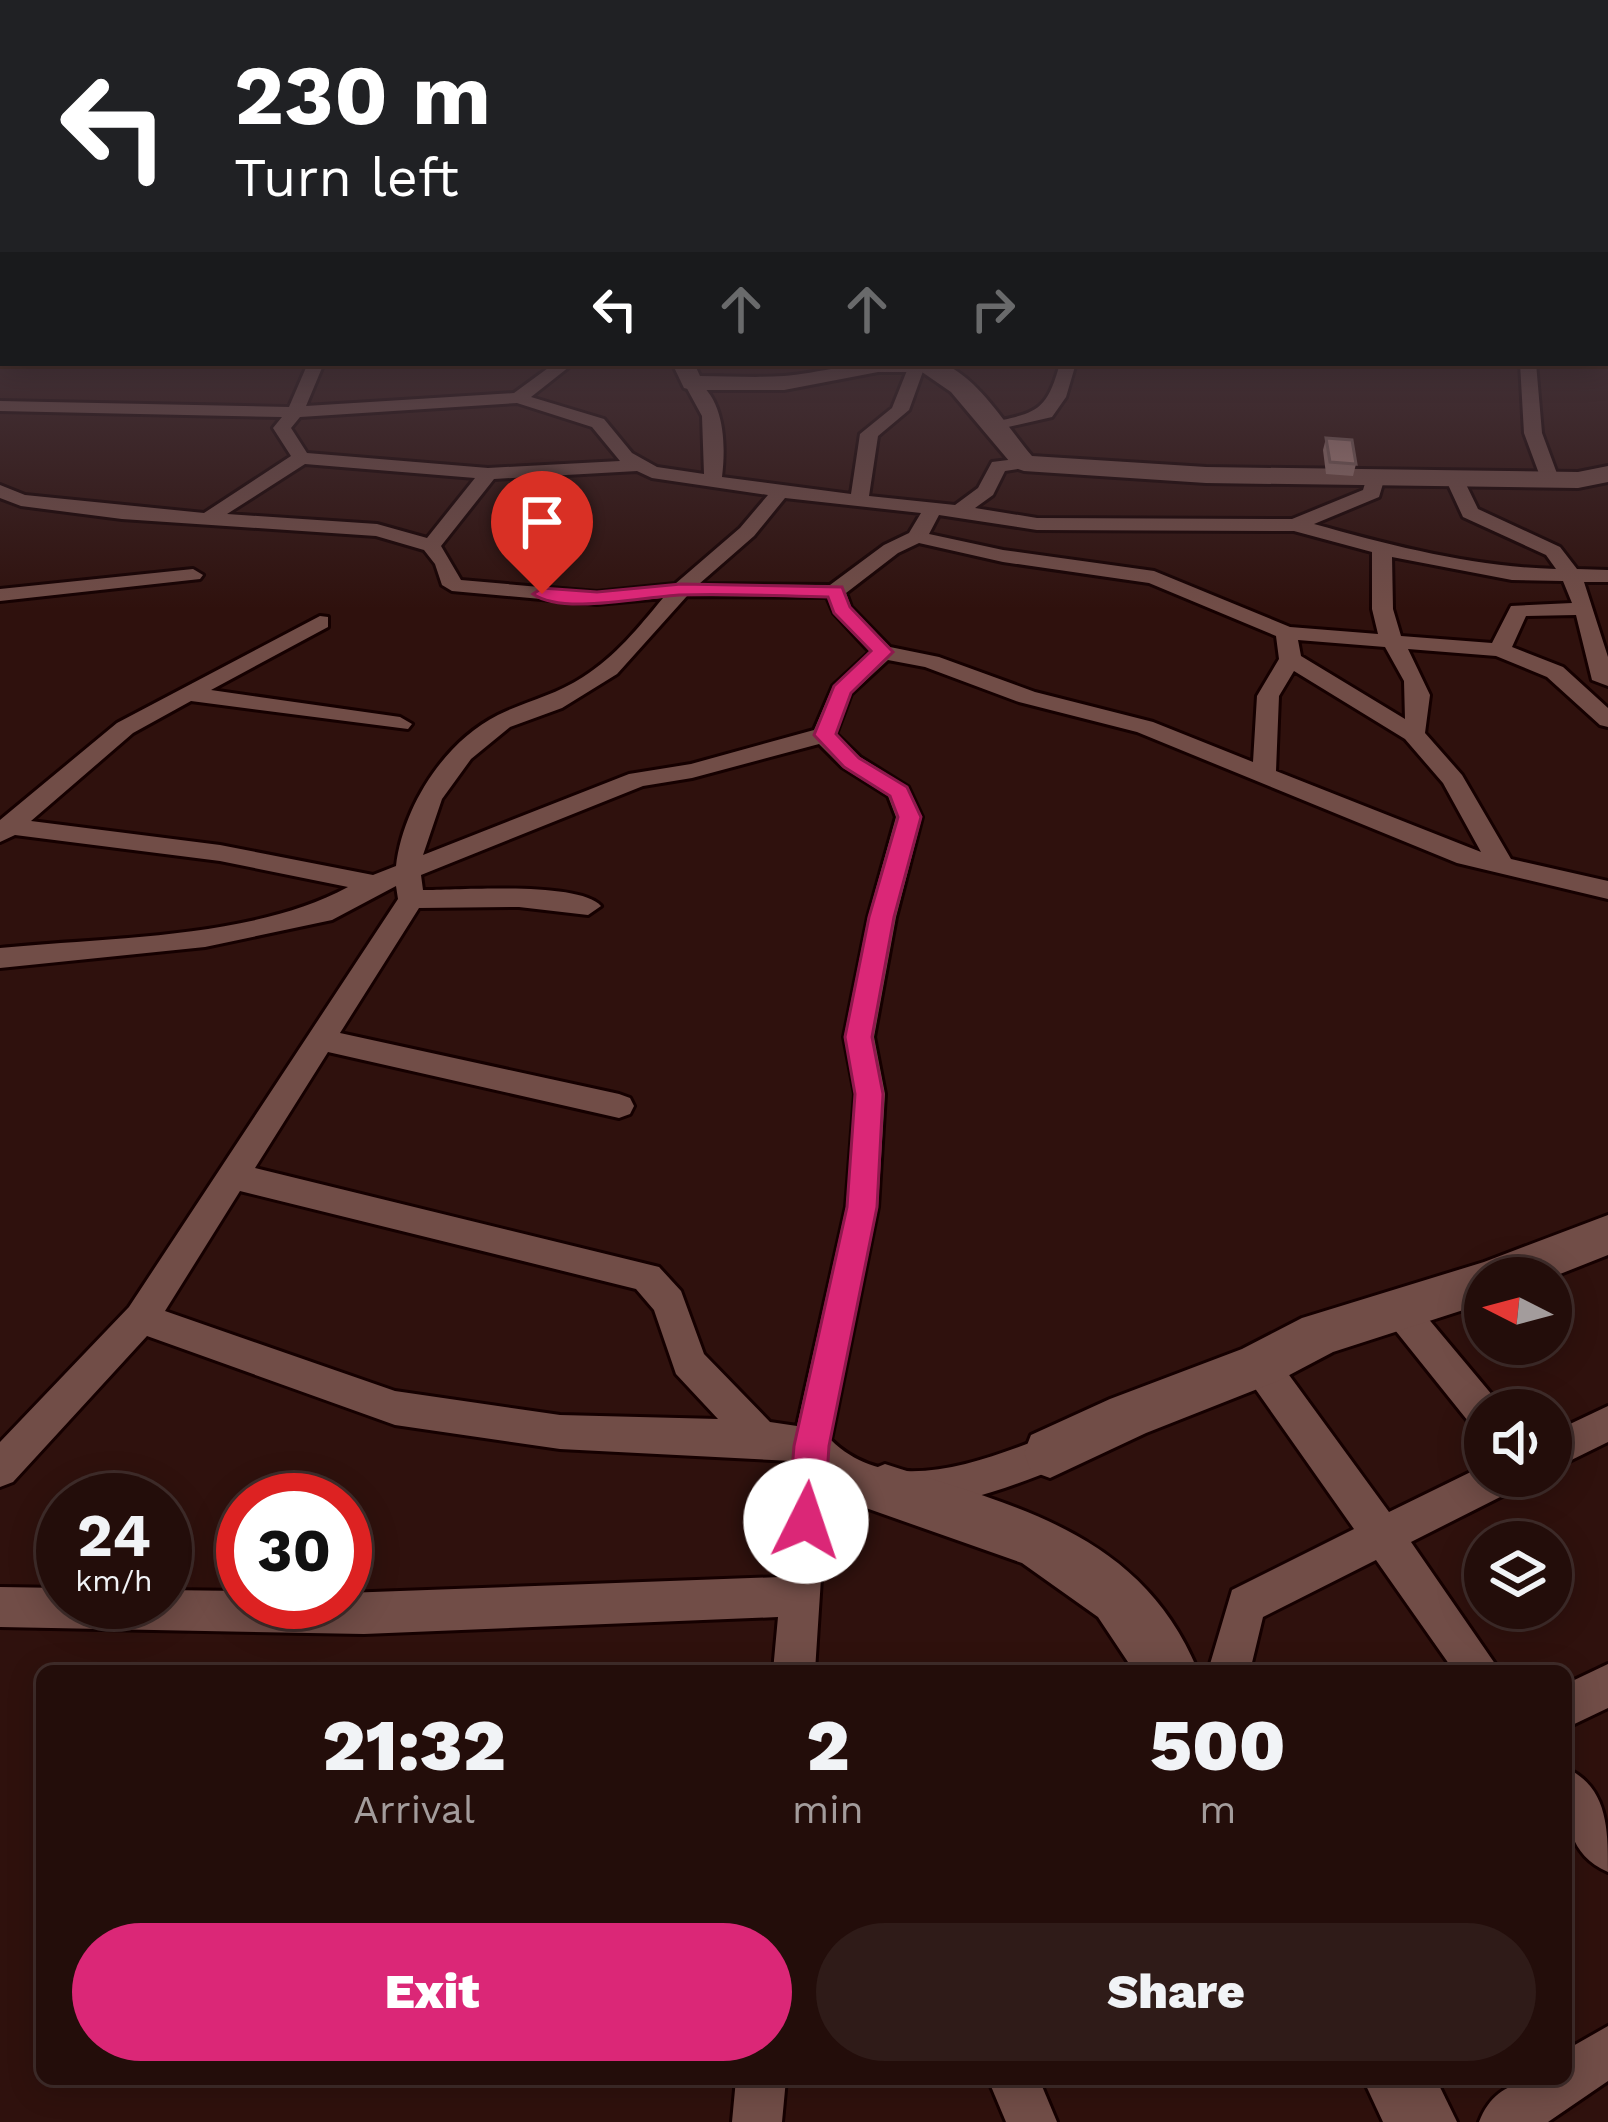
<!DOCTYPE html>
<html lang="en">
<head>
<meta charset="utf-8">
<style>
  :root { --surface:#230d0a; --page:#2f1b18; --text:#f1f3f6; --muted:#a39c9c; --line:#402d2b; --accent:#db2777 }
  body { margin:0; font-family:"Work Sans",sans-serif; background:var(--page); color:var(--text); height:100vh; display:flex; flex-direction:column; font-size:45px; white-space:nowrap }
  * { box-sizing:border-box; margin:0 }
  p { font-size:39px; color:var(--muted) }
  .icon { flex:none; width:66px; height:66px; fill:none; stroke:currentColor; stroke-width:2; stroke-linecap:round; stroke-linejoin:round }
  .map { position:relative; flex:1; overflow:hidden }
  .details { position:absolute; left:36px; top:1665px; width:1536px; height:420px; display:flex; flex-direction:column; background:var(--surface); border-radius:18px; box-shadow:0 6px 30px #0003,0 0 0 3px var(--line) }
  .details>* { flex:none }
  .banner { position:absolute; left:0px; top:0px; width:1608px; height:366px; box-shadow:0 6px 30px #0003,0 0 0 3px var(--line); background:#202124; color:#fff; overflow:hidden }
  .needle { width:78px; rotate:276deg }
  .tools { position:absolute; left:1464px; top:1257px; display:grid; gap:24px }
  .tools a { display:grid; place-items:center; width:108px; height:108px; border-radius:50%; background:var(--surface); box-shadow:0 6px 30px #0003,0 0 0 3px var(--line); font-size:60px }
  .speed { position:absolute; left:36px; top:1473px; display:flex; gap:24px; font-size:60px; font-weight:700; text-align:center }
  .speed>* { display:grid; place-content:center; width:156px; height:156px; border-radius:50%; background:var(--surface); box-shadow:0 6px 30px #0003,0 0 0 3px var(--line); line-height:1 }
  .speed small { font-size:30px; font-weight:400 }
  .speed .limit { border:18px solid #d22; background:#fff; color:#111 }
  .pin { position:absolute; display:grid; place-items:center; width:102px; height:102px; color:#fff; margin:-123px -51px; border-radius:50% 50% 50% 0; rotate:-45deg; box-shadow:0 0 12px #0007 }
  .pin .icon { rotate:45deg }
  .me { position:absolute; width:132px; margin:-66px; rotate:4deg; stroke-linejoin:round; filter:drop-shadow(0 0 9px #0008) }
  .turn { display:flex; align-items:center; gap:42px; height:252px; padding:0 36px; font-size:54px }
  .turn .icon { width:156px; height:156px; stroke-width:2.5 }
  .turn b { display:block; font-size:84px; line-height:102px }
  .lanes { display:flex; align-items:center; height:114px; padding:0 36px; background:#0003; justify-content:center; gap:60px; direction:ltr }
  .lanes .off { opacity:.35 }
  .eta { display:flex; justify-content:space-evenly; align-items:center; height:204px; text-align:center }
  .eta b { font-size:72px; font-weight:800; line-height:84px }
  .button { display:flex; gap:24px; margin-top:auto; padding:24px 36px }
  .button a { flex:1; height:138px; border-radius:72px; background:var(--accent); color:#fff; font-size:48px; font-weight:800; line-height:138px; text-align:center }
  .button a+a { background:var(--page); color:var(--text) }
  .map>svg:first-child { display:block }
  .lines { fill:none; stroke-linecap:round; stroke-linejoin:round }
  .street-casing { stroke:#150000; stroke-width:6 }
  .secondary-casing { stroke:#150000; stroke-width:6 }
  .street { fill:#714d47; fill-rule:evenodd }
  .secondary { fill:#714d47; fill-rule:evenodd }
  .wall { fill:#96746f }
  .building { fill:#af8781; stroke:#7a5e5a; stroke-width:3 }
  .route { fill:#db2777; stroke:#8e194d; stroke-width:3 }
</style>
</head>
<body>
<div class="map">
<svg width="1608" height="2122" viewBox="0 0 1608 2122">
  <rect width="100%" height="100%" fill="#2f110d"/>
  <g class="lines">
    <defs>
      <g id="street">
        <path d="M1605,328l3,1v10l-3,-1z"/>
        <path d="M308,363h16l-18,43 208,-13 41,-30h19l-43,34 73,22 28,34 25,14 47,7 -2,-58 -18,-33 8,-5c33,18 34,66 30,99l129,17 9,-60 32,-26 18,-45h16l-17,47 -31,26 -9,60 86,9 23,-17 14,-26 32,-4 9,5 -3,4 -25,4 -12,24 -18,13 62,10 255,1 71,-29 4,-13 9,-6 9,6 -6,20 -65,27c79,22 160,43 242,45l-10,-14 -83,-38 -18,-39 16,-4 17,35 82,38 17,22 31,1v12h-24l24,75v29l-16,-6 -16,-65 -50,1 -14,31 51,20 45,41v19l-8,-2 -53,-48 -51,-21 -88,-7 22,46 -5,38 37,42 49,84 97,22v18l-151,-36 -320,-131 -118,-30 -94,-35 -37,-7 -37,34 -15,40 24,23 48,30 14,30 -26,100 -22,120 11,57 -7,113 -47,233c60,59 151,21 219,-5l13,5 6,13 -6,13c-76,30 -157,63 -236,20l-12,185h-42l5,-54 -414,17 -364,-7v-40l63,1v14h102v-12l78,1v11h102v-9l436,-16 10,-116 -231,-12 -165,-24 -248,-89 -134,146 -13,5v-45l129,-135 269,-408 -2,-13 -64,34 -127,27 -205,21v-20c108,-11 252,-9 348,-61l-128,-26 -205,-26 -15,7v-22l117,-97 203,-107 8,1v10l-117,63 189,27 12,7 -4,5 -217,-28 -58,32 -102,88 189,24 153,30 23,-9c7,-59 48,-124 102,-151 28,-14 58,-20 85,-38 33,-21 55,-49 80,-79l-66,6 -145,-13 -10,-6 -7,-21 -11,-14 -48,-14 -254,-17 -101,-13 -21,-8v-13l25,10 179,18 87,-57 -18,-28 9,-11 -282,-6v-10l289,6zM517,403l75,24 28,34 -132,7 -181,-15 -16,-25 9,-11zM305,464l170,14 -48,60 -50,-14 -150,-10zM637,471l15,7 116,17 -28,33 -65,56 -78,8 -136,-12 -20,-34 53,-67zM785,498l136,15 -12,20 -25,12 -54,40 -131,-1 55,-48zM939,515l98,15 257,1 78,21v57l6,25 -88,-7 -136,-56 -151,-21 -74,-16zM919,543l84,19 146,21 127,53 3,23 -22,37 -4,66 -100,-40 -118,-30 -96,-35 -49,-10 -39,-40 -5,-14 52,-40zM1392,557l120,23 51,1 9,22 -61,3 -19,37 -91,-7 -8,-27zM687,596l140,1 7,16 36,39 -37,34 -19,44 -123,34 -62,10 -206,81 19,-56 29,-40 39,-32 52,-19 55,-34zM1298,640l87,7 19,34 1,38 -104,-63zM1294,671l111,68 38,44 38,69 -205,-81 3,-75zM819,744l23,23 46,29 8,21 -28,100 -24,120 11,57 -9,113 -49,219 -27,-4 -66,-68 -23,-63 -22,-24 -404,-99 73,-116 291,66 11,-4 4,-8 -4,-8 -11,-4 -279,-61 79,-125 100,-1 69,8 13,-9c-21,-25 -142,-16 -178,-16l-2,-15 222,-89 49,-8zM240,1191l396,98 18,21 22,64 42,45 -158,-4 -165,-24 -230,-80z"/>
        <path d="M1060,363h16l-10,34 -14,20 -66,15v-8c49,-12 60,-9 74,-61z"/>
        <path d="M1520,363h16l6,70 17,46 -2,4 -16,-4 -17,-46z"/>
        <path d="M193,569l10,6 -3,4 -200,22v-12z"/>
        <path d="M1399,1294l12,4 87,104 4,8h-17v21l-13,-5 -85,-106 -5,-11 5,-11z"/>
        <path d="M1260,1349l13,4 116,159 96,-47v11h37l-6,13 -105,53 89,129h-46l-78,-111 -113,57 -13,54h-42l24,-81 122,-61 -107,-152 -5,-12 5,-12z"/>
        <path d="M1608,1406v36l-57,28v-37z"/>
        <path d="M1608,1664v44l-42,20v-44z"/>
        <path d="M1566,1768c42,19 42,61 42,104 -45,-19 -42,-63 -42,-104z"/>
        <path d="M1608,2026v55l-60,41h-69c16,-41 48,-43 87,-43v-29z"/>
        <path d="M736,2079h50l-4,43h-50z"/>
        <path d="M988,2079h51l18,43h-51z"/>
      </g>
      <g id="secondary">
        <path d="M672,363h22l6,13c28,0 56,2 84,0 39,-3 132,-28 166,-9 32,17 58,61 82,89l174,11 372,5 30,-6v16l-30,6 -372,-5 -182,-12 -9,-3 -64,-76 -29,-20h-44l-94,18h-92l-8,-2z"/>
        <path d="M1608,1215v40l-58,23h-65v25l-152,49 -55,29 -132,52 -96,45 -19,-7 -7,-18 7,-18 79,-36 132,-50 60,-31 182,-56z"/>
        <path d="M885,1464c129,42 256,68 313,207h-64l-36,-54 -76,-54 -156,-55 -8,-18 8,-18z"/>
        <path d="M1363,2079h73l21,43h-74z"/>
      </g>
    </defs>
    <use href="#street" class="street-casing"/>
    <use href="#secondary" class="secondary-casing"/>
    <use href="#street" class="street"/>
    <use href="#secondary" class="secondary"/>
  </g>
  <path class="wall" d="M1326,438l30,26 -3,12 -27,-2 -3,-24z"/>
  <path class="building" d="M1326,438l26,2 4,24 -26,-2z"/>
  <linearGradient id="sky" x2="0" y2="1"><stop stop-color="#1a0907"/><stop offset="0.51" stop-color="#473840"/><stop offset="1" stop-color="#473840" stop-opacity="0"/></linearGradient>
  <rect width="1608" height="609" fill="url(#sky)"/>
  <path class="route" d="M681,584l161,3 8,20 43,45 -42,41 -15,41 23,24 48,29 14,30 -27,100 -22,120 11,57 -6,113 -48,239 -5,75 -5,12 -13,5 -12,-5 -6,-12 6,-75 53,-239 8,-113 -10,-57 24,-120 29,-100 -8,-21 -46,-29 -30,-32 20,-49 37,-35 -37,-38 -6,-16c-50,-1 -100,-4 -149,-2 -37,2 -117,20 -146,-1l9,-6 55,4z"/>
</svg>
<div class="tools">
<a><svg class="needle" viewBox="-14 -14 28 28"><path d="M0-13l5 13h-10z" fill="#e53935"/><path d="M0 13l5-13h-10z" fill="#a39c9c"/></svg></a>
<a><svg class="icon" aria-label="sound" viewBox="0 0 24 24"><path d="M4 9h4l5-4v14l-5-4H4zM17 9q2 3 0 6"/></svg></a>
<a><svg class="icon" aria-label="layers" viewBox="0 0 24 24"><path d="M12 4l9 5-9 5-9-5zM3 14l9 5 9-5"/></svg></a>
</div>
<div class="speed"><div>24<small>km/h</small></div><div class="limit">30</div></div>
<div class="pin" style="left:542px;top:594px;background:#d93025"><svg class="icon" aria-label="arrive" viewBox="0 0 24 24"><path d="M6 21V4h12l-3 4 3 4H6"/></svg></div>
<svg class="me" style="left:806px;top:1521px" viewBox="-20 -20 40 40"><circle r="19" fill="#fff"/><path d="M0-13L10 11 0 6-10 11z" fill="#db2777"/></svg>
<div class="banner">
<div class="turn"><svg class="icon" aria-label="left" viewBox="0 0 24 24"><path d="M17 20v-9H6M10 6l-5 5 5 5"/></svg><div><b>230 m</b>Turn left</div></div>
<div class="lanes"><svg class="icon" aria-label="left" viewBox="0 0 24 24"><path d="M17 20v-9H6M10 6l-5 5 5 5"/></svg><svg class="icon off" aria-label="ahead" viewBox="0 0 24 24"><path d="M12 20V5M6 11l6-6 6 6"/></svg><svg class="icon off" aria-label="ahead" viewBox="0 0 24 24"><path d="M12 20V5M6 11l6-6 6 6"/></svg><svg class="icon off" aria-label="right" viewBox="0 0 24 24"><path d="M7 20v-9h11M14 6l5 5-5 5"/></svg></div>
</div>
<section class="details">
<div class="eta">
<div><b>21:32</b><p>Arrival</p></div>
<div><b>2</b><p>min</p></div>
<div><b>500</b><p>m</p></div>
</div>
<div class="button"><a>Exit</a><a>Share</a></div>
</section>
</div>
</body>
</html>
